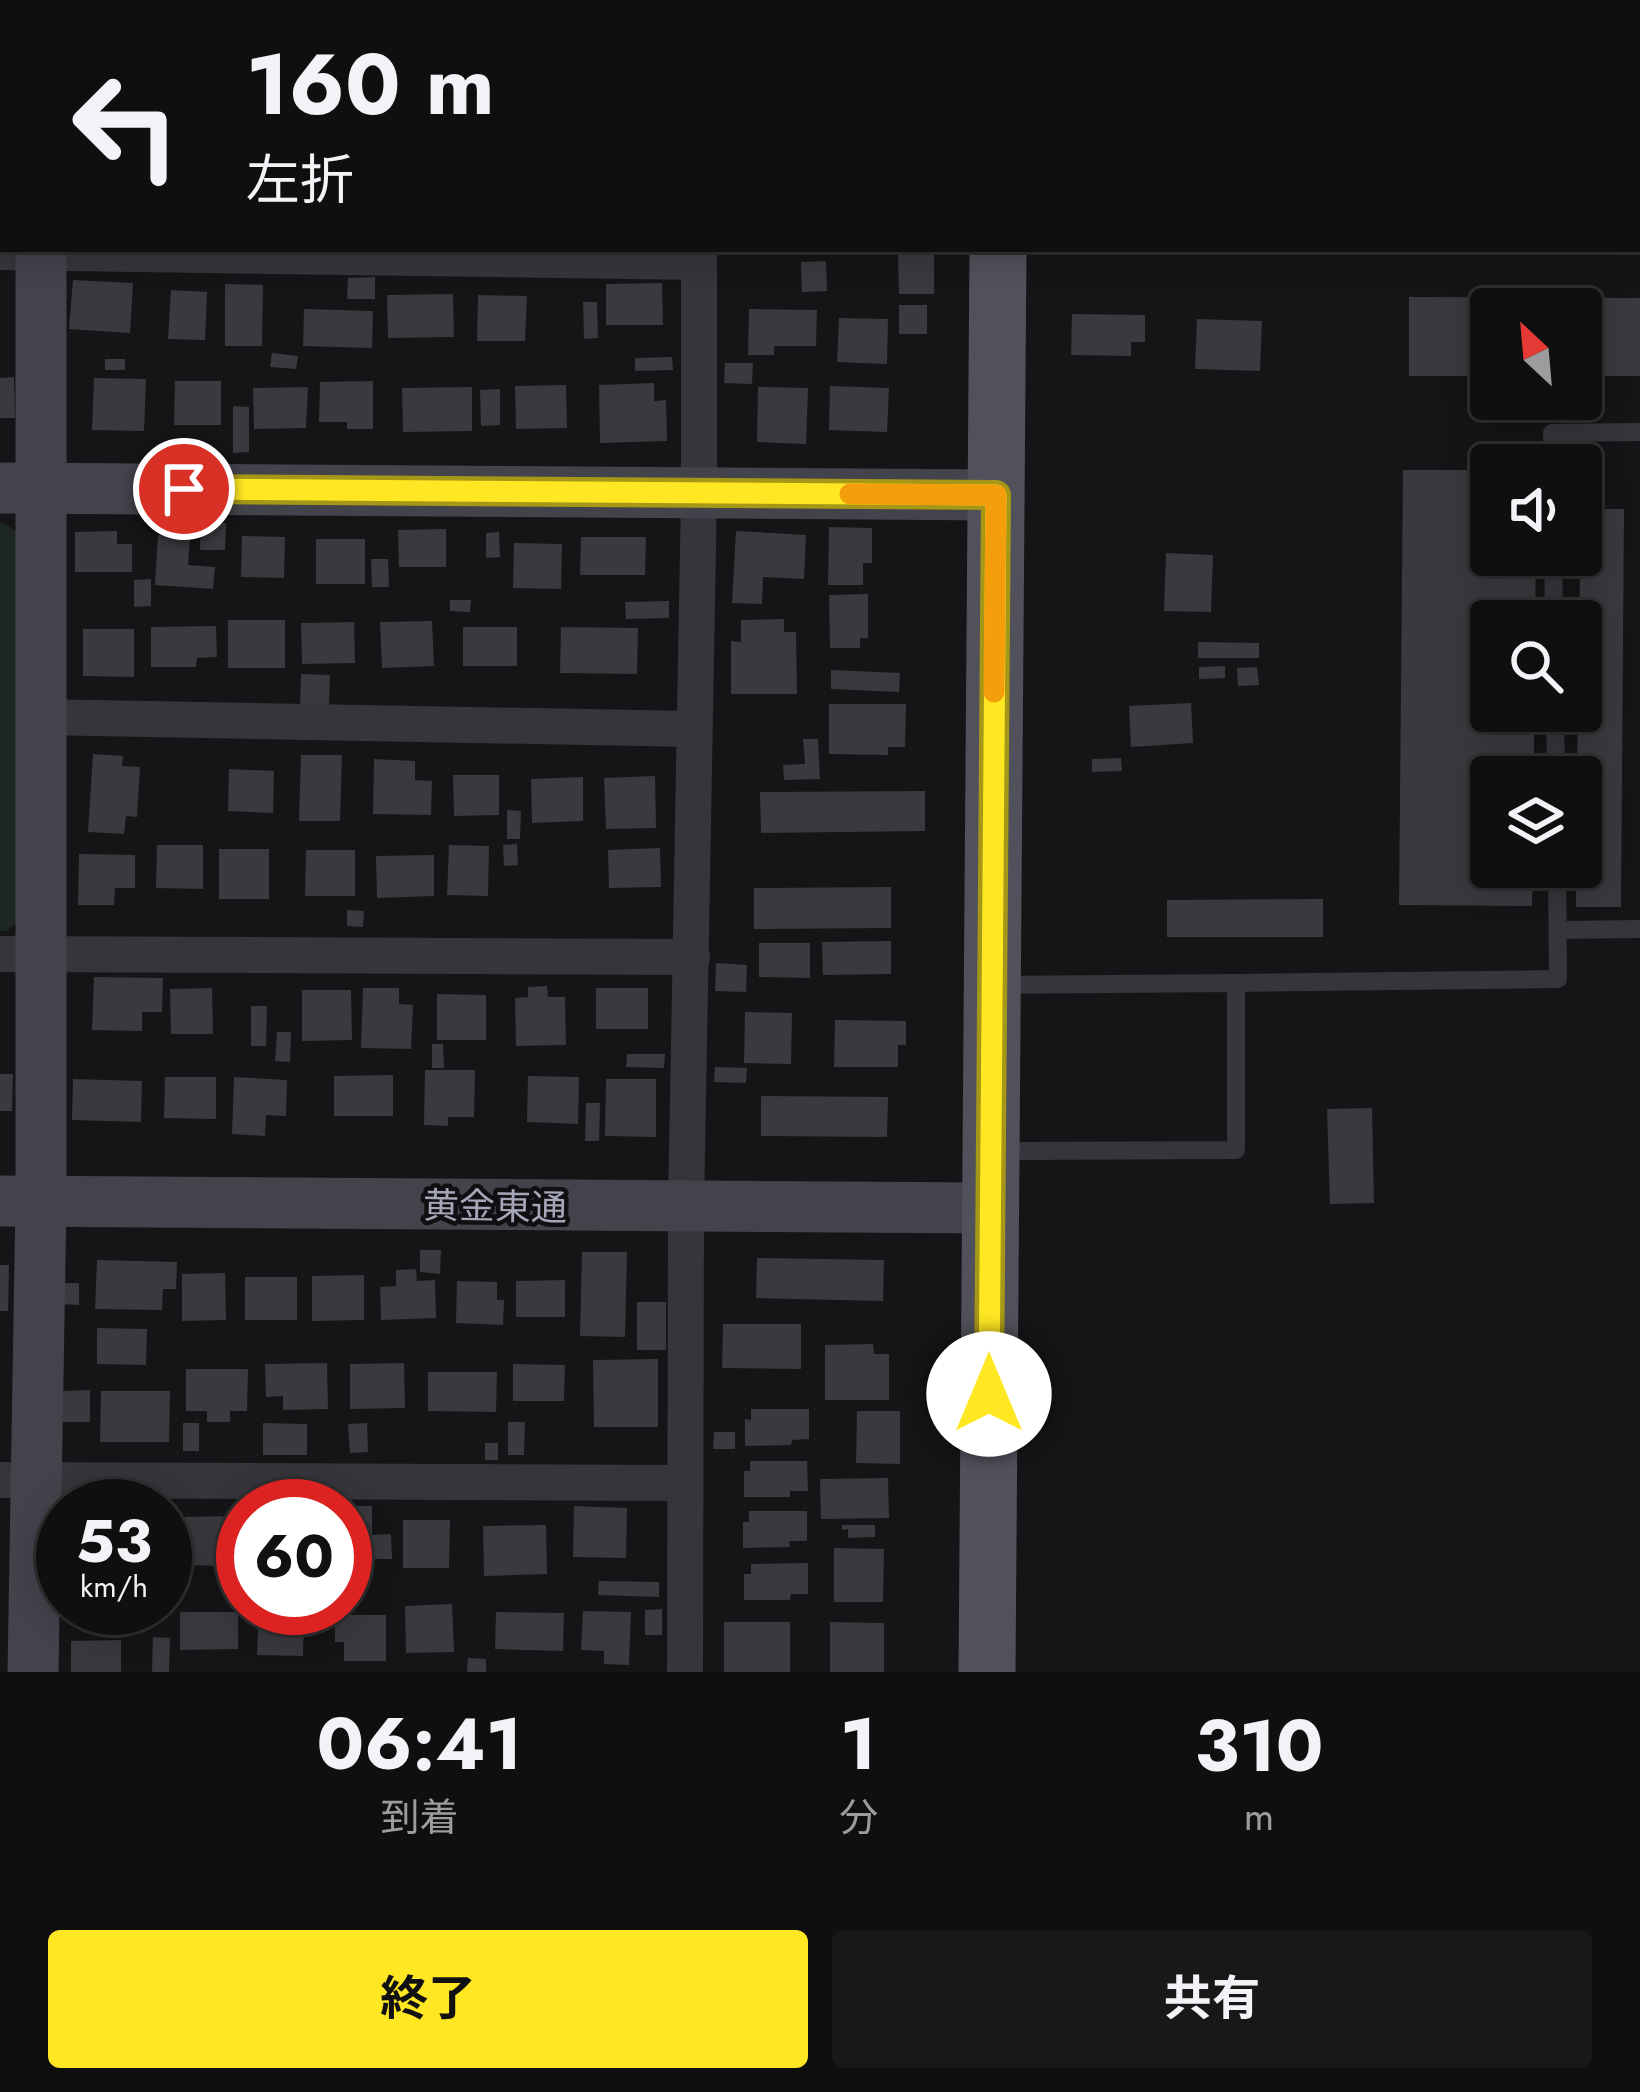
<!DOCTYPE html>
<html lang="ja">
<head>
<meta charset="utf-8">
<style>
  :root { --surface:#100f10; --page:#191819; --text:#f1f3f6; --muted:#9c9c9f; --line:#302f30; --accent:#ffe823 }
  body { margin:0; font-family:Jost,"Noto Sans JP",sans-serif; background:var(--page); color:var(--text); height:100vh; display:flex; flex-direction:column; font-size:45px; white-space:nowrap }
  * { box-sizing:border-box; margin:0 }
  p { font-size:39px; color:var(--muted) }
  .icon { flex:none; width:66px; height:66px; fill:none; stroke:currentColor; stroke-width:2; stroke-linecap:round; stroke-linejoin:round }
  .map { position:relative; height:1672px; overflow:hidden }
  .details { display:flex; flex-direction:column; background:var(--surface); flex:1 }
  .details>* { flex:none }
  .banner { position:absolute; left:0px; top:0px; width:1641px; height:252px; box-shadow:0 6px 30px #0003,0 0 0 3px var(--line); background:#100f10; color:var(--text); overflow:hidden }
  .needle { width:78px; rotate:334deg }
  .fabs { position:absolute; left:1470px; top:288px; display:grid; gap:24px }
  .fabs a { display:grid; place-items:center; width:132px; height:132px; border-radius:12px; background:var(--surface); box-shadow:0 6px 30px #0003,0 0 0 3px var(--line); font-size:60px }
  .speed { position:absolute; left:36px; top:1479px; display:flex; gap:24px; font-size:60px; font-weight:700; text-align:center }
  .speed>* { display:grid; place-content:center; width:156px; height:156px; border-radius:50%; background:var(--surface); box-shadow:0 6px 30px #0003,0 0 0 3px var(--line); line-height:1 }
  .speed small { font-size:30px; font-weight:400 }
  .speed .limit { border:18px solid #d22; background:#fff; color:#111 }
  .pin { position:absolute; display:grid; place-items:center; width:102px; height:102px; color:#fff; margin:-51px; border:6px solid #fff; border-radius:50%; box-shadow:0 3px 12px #0007 }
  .me { position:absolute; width:132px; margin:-66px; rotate:0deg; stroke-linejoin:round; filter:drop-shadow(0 0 9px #0008) }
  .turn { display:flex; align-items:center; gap:42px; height:252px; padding:0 48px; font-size:54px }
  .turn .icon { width:156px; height:156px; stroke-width:2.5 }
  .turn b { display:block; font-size:84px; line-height:102px }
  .eta { display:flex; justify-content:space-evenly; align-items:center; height:204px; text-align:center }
  .eta b { font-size:72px; font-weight:700; line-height:84px }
  .cta { display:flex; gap:24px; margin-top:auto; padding:24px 48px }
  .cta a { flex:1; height:138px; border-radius:12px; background:var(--accent); color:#111; font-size:48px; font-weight:700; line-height:138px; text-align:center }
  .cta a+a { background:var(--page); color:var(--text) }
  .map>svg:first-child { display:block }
  .green { fill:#1e2621 }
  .building { fill:#3a393e }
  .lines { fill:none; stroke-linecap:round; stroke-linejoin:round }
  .lane { stroke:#35353b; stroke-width:18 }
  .street { stroke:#35353b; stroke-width:36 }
  .secondary { stroke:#43434c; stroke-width:51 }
  .primary { stroke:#51515b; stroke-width:57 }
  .route-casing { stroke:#a69717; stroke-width:30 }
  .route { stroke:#ffe823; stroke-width:21 }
  .slow { stroke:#f59e0b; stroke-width:21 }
  .labels { text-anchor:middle; stroke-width:9; stroke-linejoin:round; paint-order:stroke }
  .street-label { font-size:36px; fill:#a5a6b7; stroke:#100f11 }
</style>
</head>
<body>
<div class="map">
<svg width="1640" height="1672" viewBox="0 0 1640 1672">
  <rect width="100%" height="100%" fill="#151416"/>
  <path class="green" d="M0,521l20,12 1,386 -14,12h-7z"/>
  <g class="building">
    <path d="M934,254v40h-35l-1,-39z"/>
    <path d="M826,261l1,30 -25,1 -1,-30z"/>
    <path d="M375,277v22h-28l1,-21z"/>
    <path d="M73,280l60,3 -3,50 -61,-4z"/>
    <path d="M662,283l1,42h-57v-41z"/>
    <path d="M225,284l38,1 -1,61h-37z"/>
    <path d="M171,290l36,2 -2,48 -37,-1z"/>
    <path d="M453,294l1,43 -66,1 -1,-43z"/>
    <path d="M478,295l49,1 -2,45h-48z"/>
    <path d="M1409,297l231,1v78h-59v-67h-90v67h-82z"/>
    <path d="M583,302h14l1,36 -14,1z"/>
    <rect x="899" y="305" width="28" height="29"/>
    <path d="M304,309l69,2 -1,37 -69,-2z"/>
    <path d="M749,309l68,1 -1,36h-42v9h-26z"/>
    <path d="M1072,314l73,1v27h-14v14l-60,-1z"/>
    <path d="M839,318l49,1 -1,45 -50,-2z"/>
    <path d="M1197,319l65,2 -2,50 -65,-2z"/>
    <path d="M272,353l26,3 -2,13 -26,-2z"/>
    <path d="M672,357l1,13 -38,1v-13z"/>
    <rect x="105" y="359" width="20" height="11"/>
    <path d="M725,363h28l-1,21 -28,-1z"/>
    <path d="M14,377l1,41h-15v-40z"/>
    <path d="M94,378l52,1 -2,52 -52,-1z"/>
    <path d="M175,381h46v44h-47z"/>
    <path d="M373,381v48h-26v-7h-28l1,-40z"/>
    <path d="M654,383v18l12,-1 1,41 -67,2 -1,-58z"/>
    <path d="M566,385l1,43 -51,1 -1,-43z"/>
    <path d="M830,386l59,2 -2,44 -58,-2z"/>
    <path d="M308,387l-2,41 -52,1 -1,-41z"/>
    <path d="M472,387v44l-69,1 -1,-44z"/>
    <path d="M758,387l50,1 -2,56 -49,-2z"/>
    <path d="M500,389v36l-19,1 -1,-36z"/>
    <path d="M233,406l16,1v45l-16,1z"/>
    <path d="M1403,470h88v85h45l-1,66h-44v90h43v66h-43v90h42l-1,39 -133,-1z"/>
    <path d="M1581,509h43l-3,398h-45v-40h5v-90h-4z"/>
    <path d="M201,522l25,1 -1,27h-25z"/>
    <path d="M829,527l43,1v35h-9v22h-35z"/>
    <path d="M446,529v38h-47l-1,-37z"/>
    <path d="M117,531v13h15v28h-57v-40z"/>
    <path d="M736,531l70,4 -2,44 -41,-2 -1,27 -30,-1z"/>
    <path d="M499,532l1,25 -14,1v-25z"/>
    <path d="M158,535l32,2 -2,28 27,2 -2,22 -58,-4z"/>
    <path d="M242,536l43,1 -1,41 -43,-1z"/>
    <path d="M581,537h65l-1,38h-65z"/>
    <rect x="316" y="539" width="49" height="45"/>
    <path d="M514,543l48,1 -1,45 -48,-1z"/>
    <path d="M1166,553l47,2 -2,57 -47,-1z"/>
    <path d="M371,559h17l1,28h-17z"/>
    <path d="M151,579v27l-17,1v-27z"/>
    <path d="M868,594v44h-8v10h-30l-1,-53z"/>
    <path d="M450,600h21l-1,12 -20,-1z"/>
    <path d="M669,601v17l-43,1 -1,-17z"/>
    <path d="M784,619v13h12l1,62h-66v-53l10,1v-22z"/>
    <rect x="228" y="620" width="57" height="48"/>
    <path d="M432,621l2,45 -52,2 -2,-46z"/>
    <path d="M354,622l1,41 -53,1 -1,-41z"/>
    <path d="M216,626l1,31 -20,1 -1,9h-45v-40z"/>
    <rect x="463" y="627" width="54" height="39"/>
    <path d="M561,627l77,1 -1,46 -77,-1z"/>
    <path d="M83,629h51v48l-51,-1z"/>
    <path d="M1198,642l61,1v15h-61z"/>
    <path d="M1225,666v12l-26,1v-12z"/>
    <path d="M1257,667l2,18 -21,1 -1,-18z"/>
    <path d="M831,670l69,3 -1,19 -68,-3z"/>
    <path d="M301,674l29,1 -1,30 -29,-1z"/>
    <path d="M1191,703l2,40 -62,4 -2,-41z"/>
    <path d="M829,704h77l-1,43h-17v8l-59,-1z"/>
    <path d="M803,739h15l2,40 -36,1 -1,-15 22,-1z"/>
    <path d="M93,754l30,2 -1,10 18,1 -3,50 -11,-1 -2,18 -36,-2z"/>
    <path d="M301,755h41l-2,66h-41z"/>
    <path d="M1121,758l1,13 -30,1v-13z"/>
    <path d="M374,759l41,2v19l17,1 -1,34 -58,-1z"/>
    <path d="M229,769l45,2 -1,42 -45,-2z"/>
    <path d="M453,775h46v40l-45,1z"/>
    <path d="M655,776l1,52 -50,1 -2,-51z"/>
    <path d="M583,777v44l-51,2 -1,-44z"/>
    <path d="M925,791v40l-164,2 -1,-41z"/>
    <path d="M507,810l14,1 -1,28h-13z"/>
    <path d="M517,844l1,21 -14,1 -1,-21z"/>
    <path d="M157,845h46v44l-47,-1z"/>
    <path d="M449,845l40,1 -1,50 -41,-1z"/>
    <path d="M660,848l1,39 -52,1 -1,-38z"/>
    <rect x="219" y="849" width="50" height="50"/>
    <path d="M306,850h49v46h-50z"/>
    <path d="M79,854l56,1v33h-20l-1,17h-36z"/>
    <path d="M434,855v41l-57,2 -1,-42z"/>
    <path d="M891,887v41l-137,1v-41z"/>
    <path d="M1323,899v38h-156v-37z"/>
    <path d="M347,910l17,1 -1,16 -16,-1z"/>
    <path d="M891,941v33l-68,1 -1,-33z"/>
    <path d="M759,943h51v35l-51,-1z"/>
    <path d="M716,963l31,2 -1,27 -31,-1z"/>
    <path d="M94,977l69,1 -1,34h-20v19l-50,-1z"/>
    <path d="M547,986l1,11h17l1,48 -50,1 -1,-48 13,-1v-10z"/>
    <path d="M212,988l1,46h-42l-1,-45z"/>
    <path d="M363,988h36v16l14,1 -2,44 -50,-1z"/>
    <rect x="596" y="988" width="52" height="41"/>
    <path d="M302,990h49l1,50 -50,1z"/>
    <path d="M437,994l49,1v45h-49z"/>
    <path d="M251,1006h16l-1,40h-15z"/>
    <path d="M745,1012l47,1 -1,51 -47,-1z"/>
    <path d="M835,1020l71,1v24h-8v22h-64z"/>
    <path d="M277,1032h14l-1,30 -15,-1z"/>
    <path d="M432,1044h11l1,24h-12z"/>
    <path d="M627,1054h38l-1,14 -38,-1z"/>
    <path d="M715,1067l32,1 -1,15 -32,-1z"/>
    <path d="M425,1070h50l-1,47h-26v9l-24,-1z"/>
    <path d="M0,1074h13l-1,37h-12z"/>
    <path d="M393,1075v41h-59v-40z"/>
    <path d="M528,1076l51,1 -1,47 -51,-2z"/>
    <path d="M165,1077h51v42l-52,-1z"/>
    <path d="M234,1077l53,3 -1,36 -20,-1 -1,21 -33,-2z"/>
    <path d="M73,1079l69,2 -1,41 -69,-2z"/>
    <path d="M606,1079h50v58l-51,-1z"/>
    <path d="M761,1096l127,1 -1,40 -126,-1z"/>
    <path d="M586,1103h14l-1,38h-14z"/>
    <path d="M1372,1108l2,95 -44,1 -3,-95z"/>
    <path d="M420,1250h21l-1,24 -20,-2z"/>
    <path d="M582,1252h45l-2,85 -45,-1z"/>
    <path d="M757,1258l127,2 -1,41 -127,-3z"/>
    <path d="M97,1260l80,2 -1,27h-13l-1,21 -67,-1z"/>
    <path d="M0,1265h9l-1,46h-8z"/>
    <path d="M416,1269l1,12 18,-1 1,38 -55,2 -1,-33 16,-1v-16z"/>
    <path d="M225,1273l1,47 -44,1v-47z"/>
    <path d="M364,1275v45l-52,1v-45z"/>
    <rect x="245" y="1277" width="52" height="43"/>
    <path d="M565,1280v37h-49v-36z"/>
    <path d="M457,1281l40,1v18h7l-1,25 -47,-2z"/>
    <path d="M61,1283h18v22l-19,-1z"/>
    <rect x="637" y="1302" width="29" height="48"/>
    <path d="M723,1324h78v45l-79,-1z"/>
    <path d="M97,1328l50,1 -1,36 -49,-1z"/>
    <path d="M873,1344l1,10h15v46h-64v-55z"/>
    <path d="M658,1359v68h-64l-1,-67z"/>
    <path d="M327,1363l1,46 -45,1v-14l-17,1 -1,-33z"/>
    <path d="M404,1363l1,45 -55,1v-45z"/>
    <path d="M513,1364l52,1 -1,36h-51z"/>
    <path d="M186,1369h62l-1,42h-17v11h-23v-11h-21z"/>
    <path d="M428,1372h69l-1,40 -68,-1z"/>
    <path d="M90,1390v32h-30l-1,-31z"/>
    <path d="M101,1391h69l-1,51h-69z"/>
    <path d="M751,1409h58v30l-17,1 -1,5 -46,1v-27l6,1z"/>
    <path d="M857,1411h43v53l-44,-1z"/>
    <path d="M508,1422h17l-1,33h-16z"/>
    <rect x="183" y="1423" width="16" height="28"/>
    <path d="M263,1423l44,1v31h-44z"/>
    <path d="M367,1423l1,29 -18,1 -2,-29z"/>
    <path d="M714,1432h21v17h-22z"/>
    <rect x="485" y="1443" width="13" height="17"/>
    <path d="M750,1461h57l1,30h-18v6h-46v-26h6z"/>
    <path d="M888,1478l1,40 -68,1 -1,-40z"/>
    <path d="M345,1506h27v29l19,-1 1,25h-47z"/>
    <path d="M574,1506l53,2 -1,50 -53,-1z"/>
    <path d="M749,1511h58v30h-18l1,6 -47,1v-26h6z"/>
    <path d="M235,1516l1,50 -65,-1 1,-37h13v-11z"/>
    <path d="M403,1520h47l-1,48h-46z"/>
    <path d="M546,1525l1,49 -63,2 -1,-50z"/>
    <path d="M842,1525h33v12l-27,1v-9l-6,1z"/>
    <path d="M834,1548l50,1 -1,53h-49z"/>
    <path d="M808,1563v31h-17l-1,6h-46v-26h7v-10z"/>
    <path d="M599,1581l60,1v15l-61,-2z"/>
    <path d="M452,1604l2,48 -48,1 -1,-47z"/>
    <path d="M90,1608h66v5l-66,-1z"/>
    <path d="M662,1609v26h-17v-25z"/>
    <path d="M259,1611l45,1 -1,44 -46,-1z"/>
    <path d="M583,1611l48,1 -2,53 -25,-1v-13l-23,-1z"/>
    <path d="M180,1612h58v37l-58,1z"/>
    <path d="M496,1612l68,1 -1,38 -68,-2z"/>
    <path d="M335,1615h51v46h-42v-19h-9z"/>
    <rect x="724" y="1622" width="66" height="50"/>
    <path d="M830,1622l54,1v49h-54z"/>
    <path d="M153,1637l17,1 -1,34h-17z"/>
    <path d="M121,1640v32h-50v-31z"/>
    <path d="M468,1658l18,1v13h-19z"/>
  </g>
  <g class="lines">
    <g class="lane">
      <path d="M1638,156h2"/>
      <path d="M1552,465v-32l88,-1"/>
      <path d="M1553,555l1,66"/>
      <path d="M1555,711l1,66"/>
      <path d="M1558,930l82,-1"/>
      <path d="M1236,983l322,-4 -1,-112"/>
      <path d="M996,1151l240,-1v-167l-237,2"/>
    </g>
    <g class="street">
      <path d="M697,3v-3"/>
      <path d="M0,21h3"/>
      <path d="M0,252l699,10"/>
      <path d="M40,717l653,12"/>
      <path d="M0,954l692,3"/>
      <path d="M0,1480l685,3"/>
      <path d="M685,1672l1,-464 13,-715v-244"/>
    </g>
    <g class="secondary">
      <path d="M45,3v-3"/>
      <path d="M0,488l996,7"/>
      <path d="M0,1201l990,7"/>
      <path d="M33,1672l8,-471v-952"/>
    </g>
    <g class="primary">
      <path d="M999,3v-3"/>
      <path d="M987,1672l11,-1423"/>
    </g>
  </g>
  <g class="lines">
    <defs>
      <path id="route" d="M184,489l812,6 -7,899"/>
    </defs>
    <use href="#route" class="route-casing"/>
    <use href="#route" class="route"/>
    <path class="slow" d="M850,494l146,1 -2,197"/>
  </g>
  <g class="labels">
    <g class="street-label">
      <text transform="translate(495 1206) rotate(1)" y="13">黄金東通</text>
    </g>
  </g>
</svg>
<div class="fabs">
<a><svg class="needle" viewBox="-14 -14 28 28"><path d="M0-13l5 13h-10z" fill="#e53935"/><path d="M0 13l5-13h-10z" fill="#9c9c9f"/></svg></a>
<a><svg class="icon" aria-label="sound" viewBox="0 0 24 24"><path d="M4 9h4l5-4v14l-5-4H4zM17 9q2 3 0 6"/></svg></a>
<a><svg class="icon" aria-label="search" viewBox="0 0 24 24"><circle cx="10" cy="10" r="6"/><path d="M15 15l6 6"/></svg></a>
<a><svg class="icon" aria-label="layers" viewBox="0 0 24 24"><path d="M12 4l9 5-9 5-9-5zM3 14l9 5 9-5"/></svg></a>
</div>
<div class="speed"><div>53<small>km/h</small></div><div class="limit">60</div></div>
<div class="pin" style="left:184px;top:489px;background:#d93025"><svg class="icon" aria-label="arrive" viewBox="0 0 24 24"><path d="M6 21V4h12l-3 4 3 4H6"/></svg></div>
<svg class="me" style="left:989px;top:1394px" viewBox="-20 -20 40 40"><circle r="19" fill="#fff"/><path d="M0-13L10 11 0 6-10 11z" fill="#ffe823"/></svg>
<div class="banner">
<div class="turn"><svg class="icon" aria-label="left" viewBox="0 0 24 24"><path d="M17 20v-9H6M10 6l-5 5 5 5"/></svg><div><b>160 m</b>左折</div></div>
</div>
</div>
<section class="details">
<div class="eta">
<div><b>06:41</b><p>到着</p></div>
<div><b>1</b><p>分</p></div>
<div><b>310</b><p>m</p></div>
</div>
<div class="cta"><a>終了</a><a>共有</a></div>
</section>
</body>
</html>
